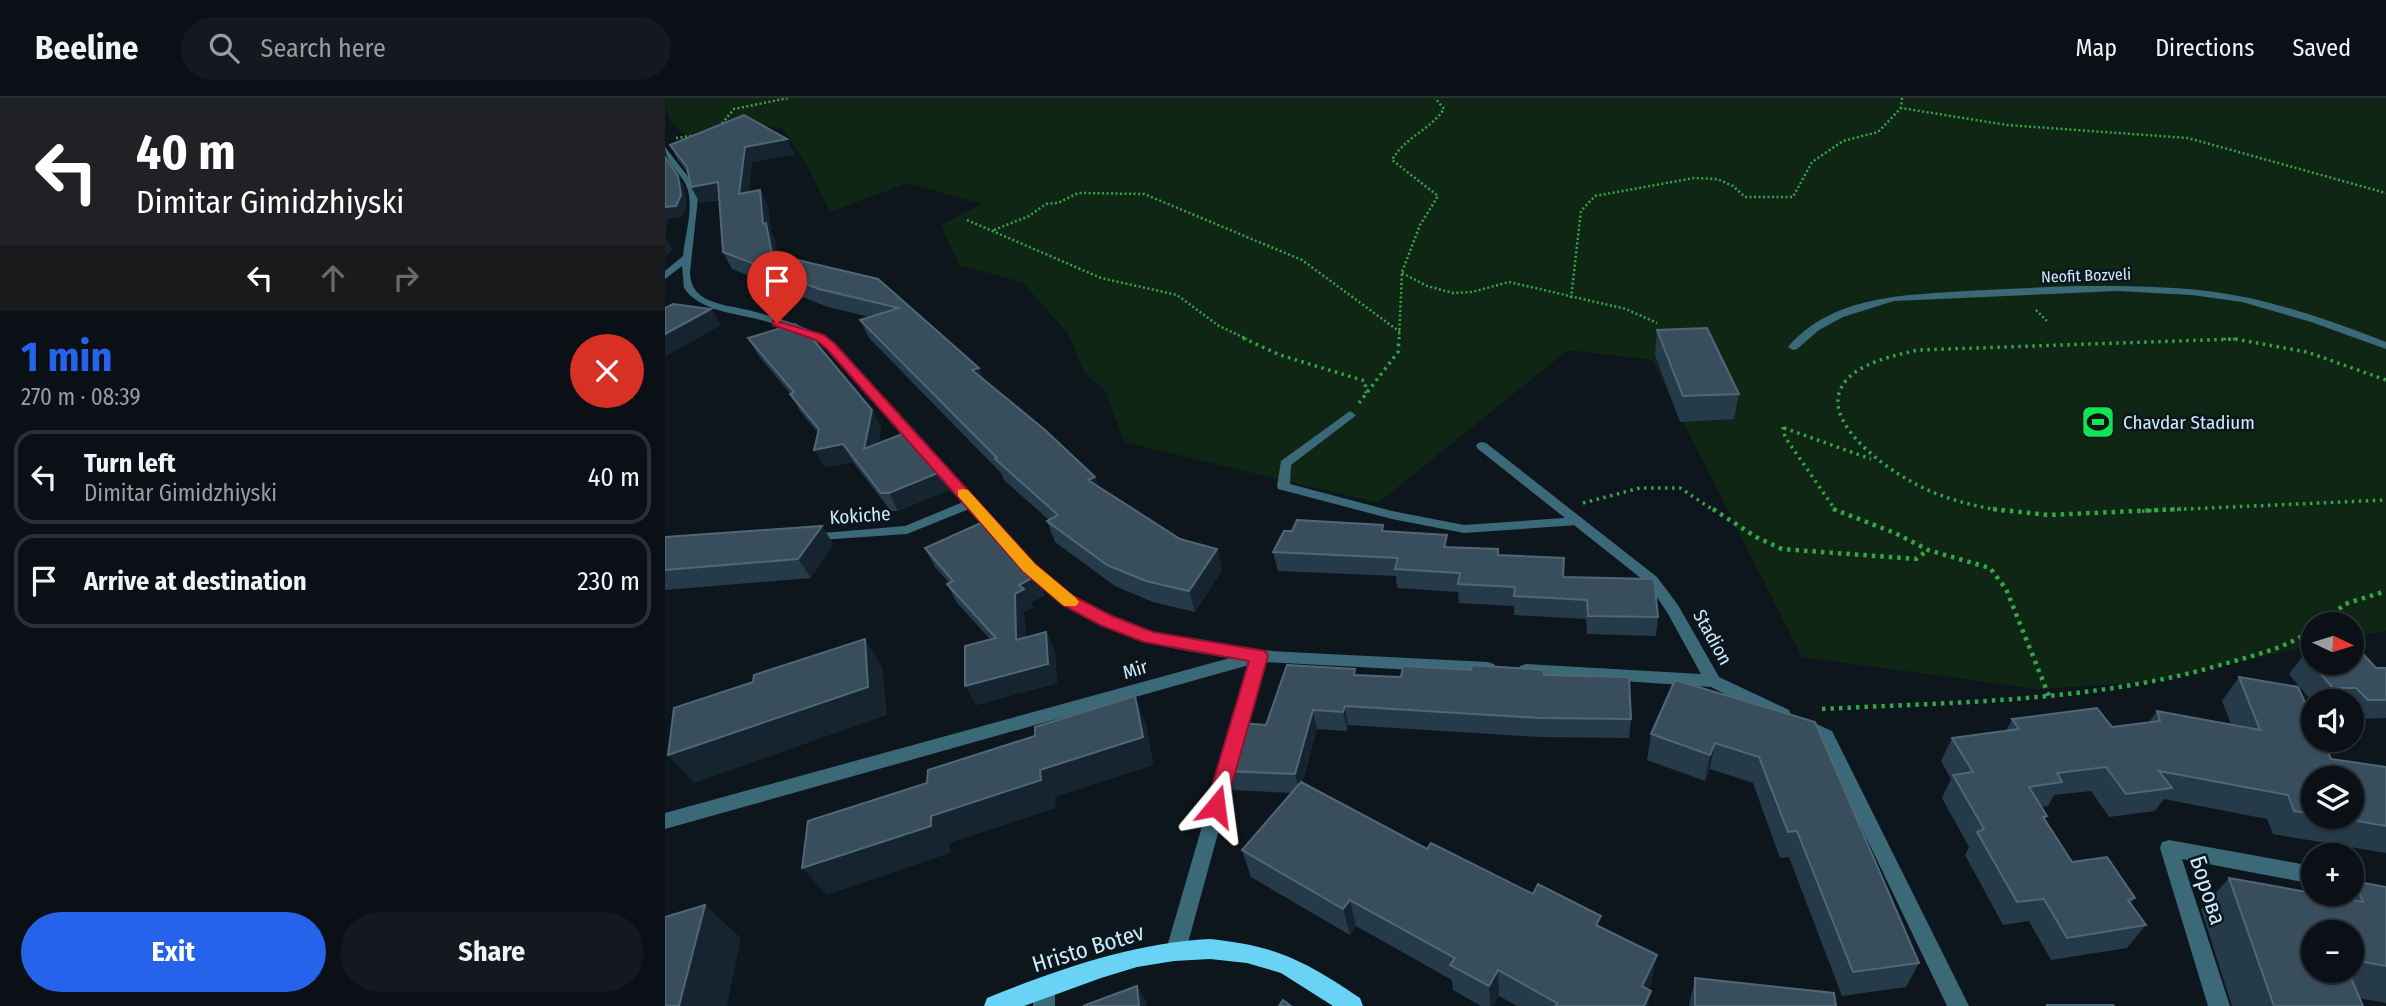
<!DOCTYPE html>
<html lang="en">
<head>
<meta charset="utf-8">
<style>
  :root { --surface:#0a1015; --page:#13191e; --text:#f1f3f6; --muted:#999da0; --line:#2a3034; --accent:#2563eb }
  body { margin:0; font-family:"Fira Sans Condensed",sans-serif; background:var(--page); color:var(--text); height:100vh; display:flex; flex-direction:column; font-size:26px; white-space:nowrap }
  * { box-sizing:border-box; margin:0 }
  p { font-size:23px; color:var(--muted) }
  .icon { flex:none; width:38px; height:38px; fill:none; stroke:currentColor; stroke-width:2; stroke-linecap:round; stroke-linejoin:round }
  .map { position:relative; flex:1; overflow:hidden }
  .panel { display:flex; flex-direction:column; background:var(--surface); width:665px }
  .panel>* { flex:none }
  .guide { background:#202124; color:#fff; overflow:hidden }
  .needle { width:46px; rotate:94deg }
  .tools { position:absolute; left:1636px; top:514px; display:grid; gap:14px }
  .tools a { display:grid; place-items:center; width:63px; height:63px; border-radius:50%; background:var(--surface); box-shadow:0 2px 5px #0004,0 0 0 2px var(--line); font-size:35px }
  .pin { position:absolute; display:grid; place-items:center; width:60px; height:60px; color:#fff; margin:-72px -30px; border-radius:50% 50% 50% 0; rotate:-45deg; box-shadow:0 0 7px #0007 }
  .pin .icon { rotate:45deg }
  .me { position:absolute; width:77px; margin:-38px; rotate:16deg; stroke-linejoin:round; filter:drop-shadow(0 0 5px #0008) }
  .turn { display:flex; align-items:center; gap:24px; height:147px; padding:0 21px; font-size:32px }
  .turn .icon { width:91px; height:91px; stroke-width:2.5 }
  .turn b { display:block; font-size:49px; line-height:60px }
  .lanes { display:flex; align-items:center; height:66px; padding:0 21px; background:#0003; justify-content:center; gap:35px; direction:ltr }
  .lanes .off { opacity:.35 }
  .round { display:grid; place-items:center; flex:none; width:74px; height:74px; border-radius:37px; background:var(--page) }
  .overview { display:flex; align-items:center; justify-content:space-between; height:119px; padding:0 21px }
  h1 { font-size:42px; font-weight:700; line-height:52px; color:var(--accent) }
  .button { display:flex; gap:14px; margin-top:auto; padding:14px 21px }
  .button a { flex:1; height:80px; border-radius:42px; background:var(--accent); color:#fff; font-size:28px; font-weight:700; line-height:80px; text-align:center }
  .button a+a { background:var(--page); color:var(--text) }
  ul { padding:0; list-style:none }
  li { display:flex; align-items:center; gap:21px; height:94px; margin:0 14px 10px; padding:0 7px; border:4px solid var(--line); border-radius:21px }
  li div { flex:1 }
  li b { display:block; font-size:26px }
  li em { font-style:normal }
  header { display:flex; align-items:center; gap:42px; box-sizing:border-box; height:98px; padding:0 35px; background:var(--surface); border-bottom:2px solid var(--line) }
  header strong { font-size:33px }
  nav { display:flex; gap:38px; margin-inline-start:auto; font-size:24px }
  .search { width:490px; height:63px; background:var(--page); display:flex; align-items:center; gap:18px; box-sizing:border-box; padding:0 24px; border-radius:38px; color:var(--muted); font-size:26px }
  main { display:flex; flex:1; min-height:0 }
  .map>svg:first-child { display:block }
  .green { fill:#102614 }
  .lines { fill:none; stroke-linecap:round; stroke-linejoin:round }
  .path-far2 { stroke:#34a646; stroke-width:2.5; stroke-dasharray:2 2.5; stroke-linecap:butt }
  .path-far1 { stroke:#34a646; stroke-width:3.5; stroke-dasharray:2.5 4.5; stroke-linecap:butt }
  .path { stroke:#34a646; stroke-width:4.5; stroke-dasharray:3.5 5; stroke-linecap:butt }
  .lane { fill:#3b6978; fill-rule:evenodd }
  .street { fill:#3b6978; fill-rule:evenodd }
  .secondary { fill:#69d3f5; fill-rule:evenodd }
  .wall { fill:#263b49; fill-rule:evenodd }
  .shaded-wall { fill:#15242f }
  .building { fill:#384e5d; stroke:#4f6776; stroke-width:2 }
  .route { fill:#e11d48; stroke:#92132f; stroke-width:2 }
  .slow { fill:#f59e0b }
  .labels { text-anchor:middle; stroke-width:5; stroke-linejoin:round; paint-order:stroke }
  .far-street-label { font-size:16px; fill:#cbecfc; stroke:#0d161c }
  .poi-label { font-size:19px; fill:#cbecfc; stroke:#0d161c; text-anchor:start }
  .street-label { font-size:19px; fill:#cbecfc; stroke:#0d161c }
  .near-street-label { font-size:23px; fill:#cbecfc; stroke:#0d161c }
</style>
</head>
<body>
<header>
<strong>Beeline</strong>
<div class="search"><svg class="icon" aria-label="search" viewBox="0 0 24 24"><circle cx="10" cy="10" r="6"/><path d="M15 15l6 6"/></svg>Search here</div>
<nav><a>Map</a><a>Directions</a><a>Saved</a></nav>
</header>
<main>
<section class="panel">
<div class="guide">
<div class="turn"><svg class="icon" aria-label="left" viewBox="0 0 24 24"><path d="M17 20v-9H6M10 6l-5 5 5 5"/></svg><div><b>40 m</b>Dimitar Gimidzhiyski</div></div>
<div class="lanes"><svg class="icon" aria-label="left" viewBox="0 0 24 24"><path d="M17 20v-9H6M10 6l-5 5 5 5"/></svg><svg class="icon off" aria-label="ahead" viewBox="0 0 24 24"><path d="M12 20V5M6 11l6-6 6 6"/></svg><svg class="icon off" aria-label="right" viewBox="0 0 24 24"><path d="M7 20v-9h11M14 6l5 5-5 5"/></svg></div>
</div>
<div class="overview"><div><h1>1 min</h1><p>270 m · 08:39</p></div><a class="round" style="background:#d93025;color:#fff"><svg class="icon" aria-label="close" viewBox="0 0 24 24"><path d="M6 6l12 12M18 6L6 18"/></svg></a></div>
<ul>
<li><svg class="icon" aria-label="left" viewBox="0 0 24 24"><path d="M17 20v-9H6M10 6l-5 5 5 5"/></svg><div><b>Turn left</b><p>Dimitar Gimidzhiyski</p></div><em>40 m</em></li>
<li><svg class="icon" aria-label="arrive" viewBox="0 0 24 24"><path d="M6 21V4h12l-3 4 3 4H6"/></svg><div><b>Arrive at destination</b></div><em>230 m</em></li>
</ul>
<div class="button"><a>Exit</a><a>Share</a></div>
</section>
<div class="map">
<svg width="1721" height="908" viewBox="0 0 1721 908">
  <rect width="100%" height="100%" fill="#0d161c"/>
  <path class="green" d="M0,0h1721v533l-34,6v-12h-39v20l-162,37 -113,7 -236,-32 -150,-297 -84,-10 -190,153 -254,-61 -18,-50 -22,-20 -16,-39 -46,-51 -63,-17 -18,-40 41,-21 -74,-21 -78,29 -20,-41 -27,-43 -13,-2 -70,20c-20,-14 -35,-24 -35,-48z"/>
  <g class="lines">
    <g class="path-far2">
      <path d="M1237,0l-1,10 106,17 181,13 198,55"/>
      <path d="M54,29l15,-18 54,-11"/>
      <path d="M11,40l23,-3"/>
      <path d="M302,122l134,58 76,17 42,31 28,13"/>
      <path d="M329,132l35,-14 17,-12 12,-1 20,-10 66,1 158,66 98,72"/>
      <path d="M737,175l25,13 26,7 19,-1 37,-10 117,27 31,14"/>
      <path d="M906,200l10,-87 14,-15 99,-18 23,1 16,7 12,11h48l19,-35 31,-21 35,-9 23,-24"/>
      <path d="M1371,212l12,12"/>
      <path d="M734,241l3,-67 18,-47 18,-29 -46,-36c13,-23 38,-30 52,-51l-9,-11"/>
      <path d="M1559,241h13"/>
    </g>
    <g class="path-far1">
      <path d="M578,240l37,17 85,26 1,12"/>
      <path d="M694,305l39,-51 1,-14"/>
      <path d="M1118,329l2,10 51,74"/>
      <path d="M1119,330l87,31"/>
      <path d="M918,405l57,-15h40l35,23"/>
      <path d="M1339,413c-31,-5 -64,-13 -92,-29 -32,-17 -110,-74 -55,-111 19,-12 40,-16 61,-21l317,-11 72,13 79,28"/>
      <path d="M1477,413l244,-11"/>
    </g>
    <g class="path">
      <path d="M1048,411l43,28 26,12 134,10 12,-9"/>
      <path d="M1168,411l62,24 33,17 62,18 16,21 43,107"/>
      <path d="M1328,411l55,6 133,-6"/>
      <path d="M1654,527l26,-21 41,-13"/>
      <path d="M1157,611c135,-7 272,-7 402,-45 31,-9 63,-16 89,-35"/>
    </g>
    <g class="lane">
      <path d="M1415,188c45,0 91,0 135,6 59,8 116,29 171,50v7l-75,-27 -69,-20 -50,-7 -74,-4 -224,10 -51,16 -24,13 -22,19 -4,1 -5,-3c45,-52 117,-52 179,-56 38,-2 76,-4 113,-5z"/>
      <path d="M685,313l6,4 -2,2 -63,48 -1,19 102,27 72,14 114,-8 7,4 -7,4 -114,8 -72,-14 -114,-30 -1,-3 4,-25z"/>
    </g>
    <g class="street">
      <path d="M0,49l28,36 5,15 -8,74c0,12 5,21 16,27 12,6 29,8 42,11 31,8 60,16 87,34l187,208c88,91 187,96 306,102 53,3 107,5 160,8l6,2 2,4 -2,4 -6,2 -223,-12 -79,288 -3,7 -7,3 -7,-3 -3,-7 83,-285 -584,164v-16l565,-155c-63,-9 -129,-23 -180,-63 -31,-24 -55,-56 -81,-86l-62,25 -101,7 -2,-3 7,-4 94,-8 58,-24 -136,-154c-18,-12 -38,-20 -59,-26 -28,-9 -67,-9 -84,-34l-2,-22 -17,13v-8l18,-15c2,-22 12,-51 3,-71 -6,-13 -21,-23 -21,-38z"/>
      <path d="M817,344l4,1 171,134 21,28 41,72 70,33 2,5 -2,5 -6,2 -6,-2 -66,-33 -191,-13 -2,-4 2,-4 6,-2 175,10 -34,-62 -20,-29 -169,-134 -2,-3 2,-3z"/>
      <path d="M1140,621l27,12 137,275h-22l-127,-265 -21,-10 -2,-5 2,-5z"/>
      <path d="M1504,742l144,26v18l-131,-25 48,147h-22l-48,-158 2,-6z"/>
      <path d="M379,879l8,4 3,7v18h-22v-18l3,-7z"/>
    </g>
    <path class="secondary" d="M545,841c67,7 95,22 150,59l3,8h-30l-52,-33 -34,-10 -37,-4 -36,2 -37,6 -36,11 -77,28h-40l3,-8c72,-29 146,-55 223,-59z"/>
  </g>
  <g class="wall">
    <path d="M5,47l125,9 -43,8 -3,30 11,-2 8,16 3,26 4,8 3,15 100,24 106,101 111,97 3,10 82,52 37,10 5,21 -27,42 -42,-10 -38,-16 -60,-44 -8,-21 2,-1 -45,-40 -3,-7 -132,-135 -9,-18 10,-3 -42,-10 -96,-38 -9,-17 -4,-52 -19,3 -12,-30 -10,-13z"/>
    <path d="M992,232l82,64 -5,25 -54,3 -25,-67z"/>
    <path d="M83,240l133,89 -3,17 71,46 -51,21h-7l-38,-49 -29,5 -6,-34 -18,-22 -10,-18 -32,-38z"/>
    <path d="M157,428l11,18 -22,34 -146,12v-53z"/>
    <path d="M719,433l64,16 50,2 1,6 64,22 95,40 -2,19 -69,-2 -1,-15 -72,-4v-9l-55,-3 -1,-11 -61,-4 -1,-12 -118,-5 -5,-19z"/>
    <path d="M260,450l120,47 -15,8 3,5 -9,4 1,25 21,-5 9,19 2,32 -81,22 14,-66 -33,-36 -10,-19 2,-1 -14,-16z"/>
    <path d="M1639,557l72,13h10v50l-34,1v-17h-39v1l-24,-29z"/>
    <path d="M691,577l45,2 143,-2 87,44 -2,19 -89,-1 -192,-12 -1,6 -30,-2 -15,54 125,66 172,78 53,54 -4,8v17h-131l-18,-10 -6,10h-12l-28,-16 -1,-10 -96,-54 -6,9 -99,-58 -9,-27 50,-57 -59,-3 -7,-19 40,-46z"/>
    <path d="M1574,579l92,82 55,8v86l-113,-19 -6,-15 -103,-20 -9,12 -46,6 -18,-26 -37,4 -6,11 -7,1 6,9 -2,5 27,41 63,36 -4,5 15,22 -19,23 -76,12 -22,-39 -26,4 -38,-70 4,-8 -27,-49 9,-19 -10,-18 11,-23 54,-7 6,-12 100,8 37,-5 8,-11 74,13 -9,-23zM1648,681l39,38h-39z"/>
    <path d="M1150,624l104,241 -13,24 -64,9 -53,-139 -9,1 -27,-75 -43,-14 -5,12 -58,-21 4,-26z"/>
    <path d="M1564,780l108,19 3,-3h12v-11l2,-2 32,6v116l-27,-5 4,8h-131l-31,-97zM1687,835v38h-39z"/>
    <path d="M1030,880l141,28h-147z"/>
  </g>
  <g class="shaded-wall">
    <path d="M122,41l8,15 -43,8 -4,48 -9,-16 6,-47z"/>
    <path d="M13,78l6,10 3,19 -4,11 -15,3 -3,20v-32z"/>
    <path d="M53,84l8,16 -26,5 -9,-16z"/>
    <path d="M95,92l8,16 3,26 4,8 6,31 -9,-17 -9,-30z"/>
    <path d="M1,141l7,11 -8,6v-16z"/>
    <path d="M46,211l10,16 -56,32v-23z"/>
    <path d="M314,270l8,19 -15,-17z"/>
    <path d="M207,312l9,17 -7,39 -10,-17z"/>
    <path d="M178,346l10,18 -29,5 -10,-17z"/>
    <path d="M275,374l9,18 -51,21 -9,-18z"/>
    <path d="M430,379l7,20 -14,-17z"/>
    <path d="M157,428l11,18 -22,34 -13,-19z"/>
    <path d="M782,437l1,18 -4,-6z"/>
    <path d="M552,451l5,21 -27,42 -6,-21z"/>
    <path d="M371,478l9,19 -15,8 3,5 -9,4 2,47 -10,-19 -1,-46 4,-9z"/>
    <path d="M381,534l9,19 2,32 -81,22 -11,-19z"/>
    <path d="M200,541l17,28 5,48 -193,68 -26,-28z"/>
    <path d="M470,598l11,28 8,41 -99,32 1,11 -106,35v10l-123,42 -25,-27 238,-98z"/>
    <path d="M680,608l3,19 -1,6 -4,-19z"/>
    <path d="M648,612l4,19 -17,64 -5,-19z"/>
    <path d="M1050,645l-5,26 -5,12 5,-26z"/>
    <path d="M685,802l6,26 -6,9 -7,-26z"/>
    <path d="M40,807l36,33 -14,68h-48z"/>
    <path d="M992,857l-5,26 -12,25 2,-20z"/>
    <path d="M833,872l1,26 -6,10h-3l-1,-20z"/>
    <path d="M472,888l10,17v3h-8z"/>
    <path d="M986,893l-3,15h-4z"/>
  </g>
  <g class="building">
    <path d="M79,17l43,24 -42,8 -6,47 21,-4 3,34 3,-1 6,31 106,25 101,89 -7,2 73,60 50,47 -7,3 92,59 37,10 -28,42 -43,-10 -39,-16 -60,-44 11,-6 -63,-56 2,-1 -137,-138 39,-12 -80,-19 -96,-37 -5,-70 -27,5 -4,-20 -17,-22z"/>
    <path d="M0,59l13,19 3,19 -5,11 -11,1z"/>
    <path d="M8,206l38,5 -46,25v-26z"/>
    <path d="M130,226l16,13 61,73 -8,39 41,-16 35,39 -51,21h-8l-38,-49 -29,6 5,-21 -29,-35 4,-2 -46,-54z"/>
    <path d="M1042,230l32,66 -56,2 -26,-66z"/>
    <path d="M632,422l86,5 -1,6 65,4 -3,12 54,2v6l66,3 -1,19 91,2 4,38 -70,-1 -1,-16 -73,-4 1,-9 -57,-3 2,-11 -65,-4 3,-11 -125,-6 11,-21h8z"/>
    <path d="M318,424l53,54 -17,9 5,4 -9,5 1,46 30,-8 2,32 -83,22v-40l31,-8 -49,-54 6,-3 -28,-33z"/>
    <path d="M157,428l-24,33 -133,11v-33z"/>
    <path d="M200,541l3,48 -200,68 6,-47 79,-26 1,-7z"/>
    <path d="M1697,555l14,15h10v32h-18l-12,-12h-23l-29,-33h9v8h39v-9z"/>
    <path d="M622,567l68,4 -1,6 47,2 2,-11 68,4 1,-5 72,5v5l85,2 2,42 -91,-1 -195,-12 -2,6 -30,-2 -18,64 -69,-3 14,-48 26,2z"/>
    <path d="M1574,579l59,10 15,33v20h10l8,19 55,8v59l-51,-9h17v-38h-39v35l-19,-3 -6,-16 -129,-24 13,17 -46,6 -20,-27 -49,6 5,9 -33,5 18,29 -4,1 29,45 35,-5 28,41 -7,2 18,25 -79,13 -23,-39 -27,3 -40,-70 7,-3 -31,-54 20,-3 -21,-34 67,-9 -7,-10 85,-11 15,19 48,-6 -3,-10 103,19z"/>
    <path d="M1010,582l140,42 104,241 -66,9 -56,-141 -9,1 -29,-75 -44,-14 -5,12 -59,-21z"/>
    <path d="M470,598l8,41 -103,33 1,10 -110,36v10l-129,42 6,-47 119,-38 1,-13 107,-34v-9z"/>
    <path d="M636,684l126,67 4,-6 102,51 5,-10 63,32 -5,9 61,30 -15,31 9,5 -7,15h-89l2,-3 -59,-33 -9,16 -39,-21 5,-7 -105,-58 -7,9 -101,-59z"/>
    <path d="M1564,780l84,15v1h9l41,8 -9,-21 32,6v79l-34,-6v-27h-39v38h35l15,35h-89z"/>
    <path d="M40,807l-26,101h-14v-89z"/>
    <path d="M1030,880l139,15 2,13h-141z"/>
    <path d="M472,888l2,20h-56z"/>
    <path d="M618,902l8,6h-12z"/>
    <path d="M1382,907h66l1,1h-67z"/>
  </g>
  <path class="route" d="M108,222l51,15 11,9 200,220 38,32 39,20 41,16 112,19 3,5 -44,156 -8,3 -7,-3 -3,-6 43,-145 -105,-19 -44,-17 -39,-21 -38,-33 -196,-222 -11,-9 -43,-15z"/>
  <path class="slow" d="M298,391l5,1 67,74 41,34 3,4 -3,4h-12l-41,-35 -65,-75v-6z"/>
  <defs>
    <symbol id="stadium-square" viewBox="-11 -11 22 22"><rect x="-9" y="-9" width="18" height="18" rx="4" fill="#0fe452" stroke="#0d161c"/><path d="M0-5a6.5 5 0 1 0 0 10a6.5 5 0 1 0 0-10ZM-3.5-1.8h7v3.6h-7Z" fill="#111"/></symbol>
  </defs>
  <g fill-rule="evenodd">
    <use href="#stadium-square" x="1414" y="305" width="38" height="38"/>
  </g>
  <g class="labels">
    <g class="far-street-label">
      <text transform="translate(1421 177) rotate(-2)" y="6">Neofit Bozveli</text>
    </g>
    <g class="poi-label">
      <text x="1458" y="331">Chavdar Stadium</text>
    </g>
    <g class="street-label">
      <text transform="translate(195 417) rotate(-4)" y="7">Kokiche</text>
      <text transform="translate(1048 539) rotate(61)" y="7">Stadion</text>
      <text transform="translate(470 571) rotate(-16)" y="7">Mir</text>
    </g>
    <g class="near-street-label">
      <text transform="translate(1543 792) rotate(72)" y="8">Борова</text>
      <text transform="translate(423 850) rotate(-17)" y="8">Hristo Botev</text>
    </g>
  </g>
</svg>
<div class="tools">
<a><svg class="needle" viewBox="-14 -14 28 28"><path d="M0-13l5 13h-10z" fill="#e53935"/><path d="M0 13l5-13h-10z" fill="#999da0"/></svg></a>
<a><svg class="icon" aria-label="sound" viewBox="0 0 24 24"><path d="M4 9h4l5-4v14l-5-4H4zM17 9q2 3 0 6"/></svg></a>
<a><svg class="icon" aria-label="layers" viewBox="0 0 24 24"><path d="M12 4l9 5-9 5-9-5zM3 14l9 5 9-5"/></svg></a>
<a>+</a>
<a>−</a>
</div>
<div class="pin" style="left:112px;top:225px;background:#d93025"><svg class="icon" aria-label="arrive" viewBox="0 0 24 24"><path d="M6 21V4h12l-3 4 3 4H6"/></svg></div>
<svg class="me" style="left:551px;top:708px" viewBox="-20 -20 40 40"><path d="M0-17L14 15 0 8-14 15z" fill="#e11d48" stroke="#fff" stroke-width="4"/></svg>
</div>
</main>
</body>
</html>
